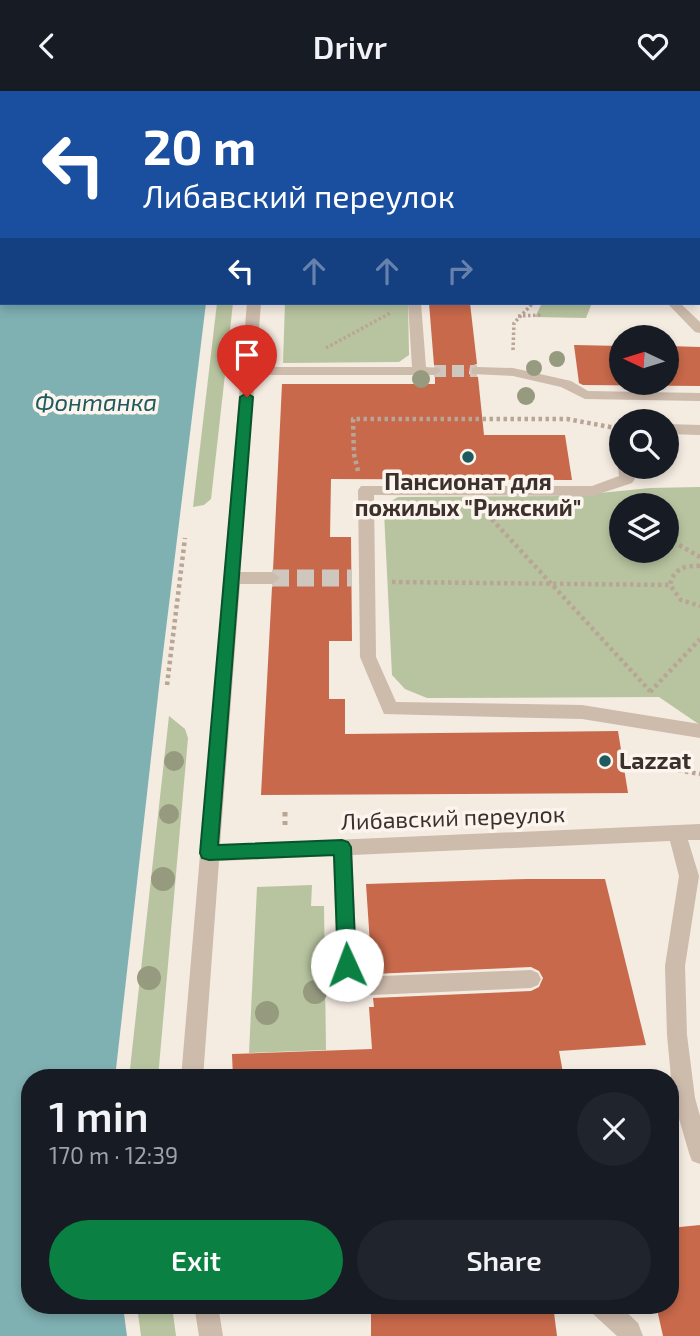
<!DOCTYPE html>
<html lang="en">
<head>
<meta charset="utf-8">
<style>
  :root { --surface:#171b24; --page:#20242c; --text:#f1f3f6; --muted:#9ea1a6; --accent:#0b8043 }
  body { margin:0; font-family:"Exo 2",sans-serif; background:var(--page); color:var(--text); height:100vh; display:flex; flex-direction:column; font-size:26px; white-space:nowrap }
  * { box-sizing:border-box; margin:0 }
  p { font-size:23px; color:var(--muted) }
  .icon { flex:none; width:38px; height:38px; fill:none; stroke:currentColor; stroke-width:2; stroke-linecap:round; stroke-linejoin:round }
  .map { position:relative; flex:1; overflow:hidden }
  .details { position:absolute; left:21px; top:978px; width:658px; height:245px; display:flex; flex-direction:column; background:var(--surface); border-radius:28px; box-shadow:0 4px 10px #0003 }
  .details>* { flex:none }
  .hud { position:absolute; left:0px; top:0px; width:700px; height:214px; box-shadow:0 4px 10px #0003; background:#1a4fa0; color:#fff; overflow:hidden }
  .needle { width:46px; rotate:274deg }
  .buttons { position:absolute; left:609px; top:234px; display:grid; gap:14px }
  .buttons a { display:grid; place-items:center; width:70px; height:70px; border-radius:50%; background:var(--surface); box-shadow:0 4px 10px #0003; font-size:35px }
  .pin { position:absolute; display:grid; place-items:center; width:60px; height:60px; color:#fff; margin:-72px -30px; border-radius:50% 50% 50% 0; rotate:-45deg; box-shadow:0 0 7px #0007 }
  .pin .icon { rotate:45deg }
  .me { position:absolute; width:77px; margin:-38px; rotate:358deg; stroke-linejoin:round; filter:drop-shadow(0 0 5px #0008) }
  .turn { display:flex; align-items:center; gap:24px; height:147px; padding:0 28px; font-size:32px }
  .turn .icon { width:91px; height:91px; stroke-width:2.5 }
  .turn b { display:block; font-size:49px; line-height:60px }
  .lanes { display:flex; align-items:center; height:66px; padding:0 28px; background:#0003; justify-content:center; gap:35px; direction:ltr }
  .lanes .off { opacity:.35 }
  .round { display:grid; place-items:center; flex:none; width:74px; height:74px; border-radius:37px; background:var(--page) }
  .overview { display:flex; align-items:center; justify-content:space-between; height:119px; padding:0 28px }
  h1 { font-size:42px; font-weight:600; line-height:52px }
  .action { display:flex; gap:14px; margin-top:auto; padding:14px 28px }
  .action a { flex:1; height:80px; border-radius:42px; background:var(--accent); color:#fff; font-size:28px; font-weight:600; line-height:80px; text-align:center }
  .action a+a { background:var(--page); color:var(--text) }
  header { display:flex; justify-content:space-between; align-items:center; height:91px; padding:0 28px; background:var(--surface); font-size:32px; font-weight:600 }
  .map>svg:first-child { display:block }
  .green { fill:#b8c4a0; fill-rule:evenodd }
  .water { fill:#7fb0b2 }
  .building { fill:#c8694b }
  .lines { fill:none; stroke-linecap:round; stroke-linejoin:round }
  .minor-tunnel-far1 { stroke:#cfc6bd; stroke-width:12; stroke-dasharray:12 6; stroke-linecap:butt }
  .minor-tunnel { stroke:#cfc6bd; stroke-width:17; stroke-dasharray:17 8; stroke-linecap:butt }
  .path-far2 { stroke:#b9a596; stroke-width:3.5; stroke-dasharray:2.5 2.5; stroke-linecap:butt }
  .path-far1 { stroke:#b9a596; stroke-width:4.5; stroke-dasharray:3.5 3.5; stroke-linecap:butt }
  .path { stroke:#b9a596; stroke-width:5; stroke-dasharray:4.5 4.5; stroke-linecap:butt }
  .minor { fill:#cdbbac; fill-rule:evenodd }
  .tree { fill:#969b7f }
  .route { fill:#0b8043; stroke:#07532c; stroke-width:2 }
  .poi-dot { fill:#1f5a5e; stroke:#fbf5ee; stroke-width:2.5 }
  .labels { text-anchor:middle; stroke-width:7; stroke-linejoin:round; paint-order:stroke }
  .poi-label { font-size:23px; font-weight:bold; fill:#3b302b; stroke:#fbf5ee }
  .street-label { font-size:23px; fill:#3b302b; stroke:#fbf5ee }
  .water-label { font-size:24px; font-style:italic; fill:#1f5a5e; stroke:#fbf5ee }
</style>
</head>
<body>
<header><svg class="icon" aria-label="back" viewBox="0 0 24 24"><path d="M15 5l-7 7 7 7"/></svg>Drivr<svg class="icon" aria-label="heart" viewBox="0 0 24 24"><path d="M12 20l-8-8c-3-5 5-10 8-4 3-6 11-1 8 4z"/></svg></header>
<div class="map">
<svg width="700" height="1245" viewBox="0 0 700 1245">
  <rect width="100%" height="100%" fill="#f4ebe1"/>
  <g class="green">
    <path d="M217,212h16l-22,196 -7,6 -11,2z"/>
    <path d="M285,212h123l1,52 -10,7 -116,1z"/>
    <path d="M542,212h50l-6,15 -51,-1z"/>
    <path d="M700,396v238l-41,-28 -232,1 -22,-9 -13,-14 -8,-163 4,-9 10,-6 172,-1 80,-8zM621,415h46v45h-46z"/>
    <path d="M169,625l16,13 3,9 -30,340h-29z"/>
    <path d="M312,794l-1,21h13l2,144 -77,3 8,-166z"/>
    <path d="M137,1215h35l4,30h-35z"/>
  </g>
  <path class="water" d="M0,0l213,2h-211v210h204l-46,375 -45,400h-85v227l93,1 4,30h-127z"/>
  <g class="building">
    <path d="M429,212h41l7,61 -7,2 -1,8 9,3 6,58h81l7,45 -241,-1 -1,58h21l1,104h-23v58h16v35l273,-3 10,62 -367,2 11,-208 11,-9 -10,-8 9,-186h153v-7l9,-5 -3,-5 -7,-2z"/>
    <path d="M574,254l47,1v37h46v-37l33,1v39l-117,-1 -4,-2z"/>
    <path d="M527,788h78l41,166 -87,6 5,27h-331l-1,-24 140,-5 -3,-42h5l-1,-9 158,-7 8,-4 4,-9 -4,-7 -8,-4 -159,7 -6,-90z"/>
    <path d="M700,1134v111h-37l-7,-31h14v-77z"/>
    <path d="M503,1214h50l4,31h-186v-24z"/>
  </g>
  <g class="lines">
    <path class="minor-tunnel-far1" d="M434,280h43"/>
    <path class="minor-tunnel" d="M272,487h80"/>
    <g class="path-far2">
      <path d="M518,225l24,-1"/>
      <path d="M326,257l66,-36"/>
      <path d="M513,259l1,-27 19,-20"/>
    </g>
    <g class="path-far1">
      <path d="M358,380l-4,-17 -1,-35h214l54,10"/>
      <path d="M487,423l163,177"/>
      <path d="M667,447l33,19"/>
      <path d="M700,475c-15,-1 -27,3 -30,19l11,15 19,6"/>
      <path d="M392,491l278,3"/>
      <path d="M167,594l18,-147"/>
      <path d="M650,601l50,-53"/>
      <path d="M623,670l77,13"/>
    </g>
    <path class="path" d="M285,721v13"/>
    <g class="minor">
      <path d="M251,0h11l1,2h-11z"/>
      <path d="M596,0h30l1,2h-30z"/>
      <rect x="698" y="92" width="2" height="8"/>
      <path d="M698,138l2,1v8l-2,-1z"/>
      <path d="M247,212h14l-5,64h156l-4,-64h13l5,64 13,1 2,3 -7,4h-179l-15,197h32l8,6 -8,6h-32l-20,261 480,-21v16h-12l11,36 -14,90 2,69 8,63 5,18v48l-8,-3 -3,-8 -16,-55 -6,-63 -2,-69 14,-90 -9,-35 -318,14 6,122 173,-7 7,3 3,6 -3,6 -7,3 -183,8 -7,-2 -3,-7 -5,-131 -114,5 -16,217h-22z"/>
      <path d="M667,212h13l20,19v11l-5,-1z"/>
      <path d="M477,276l36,1 58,13 17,10 112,2v8l-115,-2 -24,-12 -48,-11 -41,-2v-6z"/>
      <path d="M667,333l33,1v10l-33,-1z"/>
      <path d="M621,372v4h11l3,12 -3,4 -39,13 -219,-1 2,162 20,45 186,3 118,19v14l-118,-19 -198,-5 -24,-57 -2,-167 3,-4h231l27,-10 -1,-9z"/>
      <path d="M194,1214h24l5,31h-24z"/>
      <path d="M588,1214h31l19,18 5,13h-26l-25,-23z"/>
    </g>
  </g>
  <g class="tree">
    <circle cx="557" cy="268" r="8"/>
    <circle cx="534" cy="277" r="8"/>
    <circle cx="421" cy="288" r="9"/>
    <circle cx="526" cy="305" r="9"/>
    <circle cx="174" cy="670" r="10"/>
    <circle cx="169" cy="723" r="10"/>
    <circle cx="163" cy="788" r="12"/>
    <circle cx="149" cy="887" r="12"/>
    <circle cx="315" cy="901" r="12"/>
    <circle cx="267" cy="922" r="12"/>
  </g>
  <path class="route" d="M247,302l6,4 -35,448 124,-5 6,2 3,5 5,118 -3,6 -6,2 -7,-2 -2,-6 -4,-110 -125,5 -7,-2 -2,-5 40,-456z"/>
  <g class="poi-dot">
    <circle cx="468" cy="366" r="7"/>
    <circle cx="605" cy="670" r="7"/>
  </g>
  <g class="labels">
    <g class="poi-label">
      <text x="468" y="399">Пансионат для<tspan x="468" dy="26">пожилых "Рижский"</tspan></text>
      <text x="619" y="678" text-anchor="start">Lazzat</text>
    </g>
    <g class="street-label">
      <text transform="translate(453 727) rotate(-2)" y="8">Либавский переулок</text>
    </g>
    <g class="water-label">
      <text x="96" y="320">Фонтанка</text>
    </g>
  </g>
</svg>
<div class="buttons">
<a><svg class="needle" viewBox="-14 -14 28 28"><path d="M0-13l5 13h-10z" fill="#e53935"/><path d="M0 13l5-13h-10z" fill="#9ea1a6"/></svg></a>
<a><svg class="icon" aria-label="search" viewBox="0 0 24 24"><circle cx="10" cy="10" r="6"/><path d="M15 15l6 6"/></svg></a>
<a><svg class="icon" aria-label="layers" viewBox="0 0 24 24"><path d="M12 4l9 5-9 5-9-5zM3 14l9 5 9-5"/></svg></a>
</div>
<div class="pin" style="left:247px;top:306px;background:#d93025"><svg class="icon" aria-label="arrive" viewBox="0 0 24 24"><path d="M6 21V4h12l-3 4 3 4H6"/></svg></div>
<svg class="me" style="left:347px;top:874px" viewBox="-20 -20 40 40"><circle r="19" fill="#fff"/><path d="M0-13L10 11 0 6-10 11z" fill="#0b8043"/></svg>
<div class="hud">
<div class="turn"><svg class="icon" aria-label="left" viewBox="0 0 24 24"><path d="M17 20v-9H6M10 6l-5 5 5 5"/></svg><div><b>20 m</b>Либавский переулок</div></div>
<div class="lanes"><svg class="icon" aria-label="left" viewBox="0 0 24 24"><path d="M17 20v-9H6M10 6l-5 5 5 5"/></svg><svg class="icon off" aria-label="ahead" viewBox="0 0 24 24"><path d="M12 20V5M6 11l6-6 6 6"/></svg><svg class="icon off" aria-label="ahead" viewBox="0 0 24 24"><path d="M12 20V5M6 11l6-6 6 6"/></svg><svg class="icon off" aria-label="right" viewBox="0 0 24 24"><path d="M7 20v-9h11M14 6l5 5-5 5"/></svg></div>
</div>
<section class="details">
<div class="overview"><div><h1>1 min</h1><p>170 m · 12:39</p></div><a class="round"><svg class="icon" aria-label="close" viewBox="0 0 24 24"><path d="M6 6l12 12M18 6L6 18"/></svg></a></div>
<div class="action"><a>Exit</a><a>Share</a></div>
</section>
</div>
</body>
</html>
